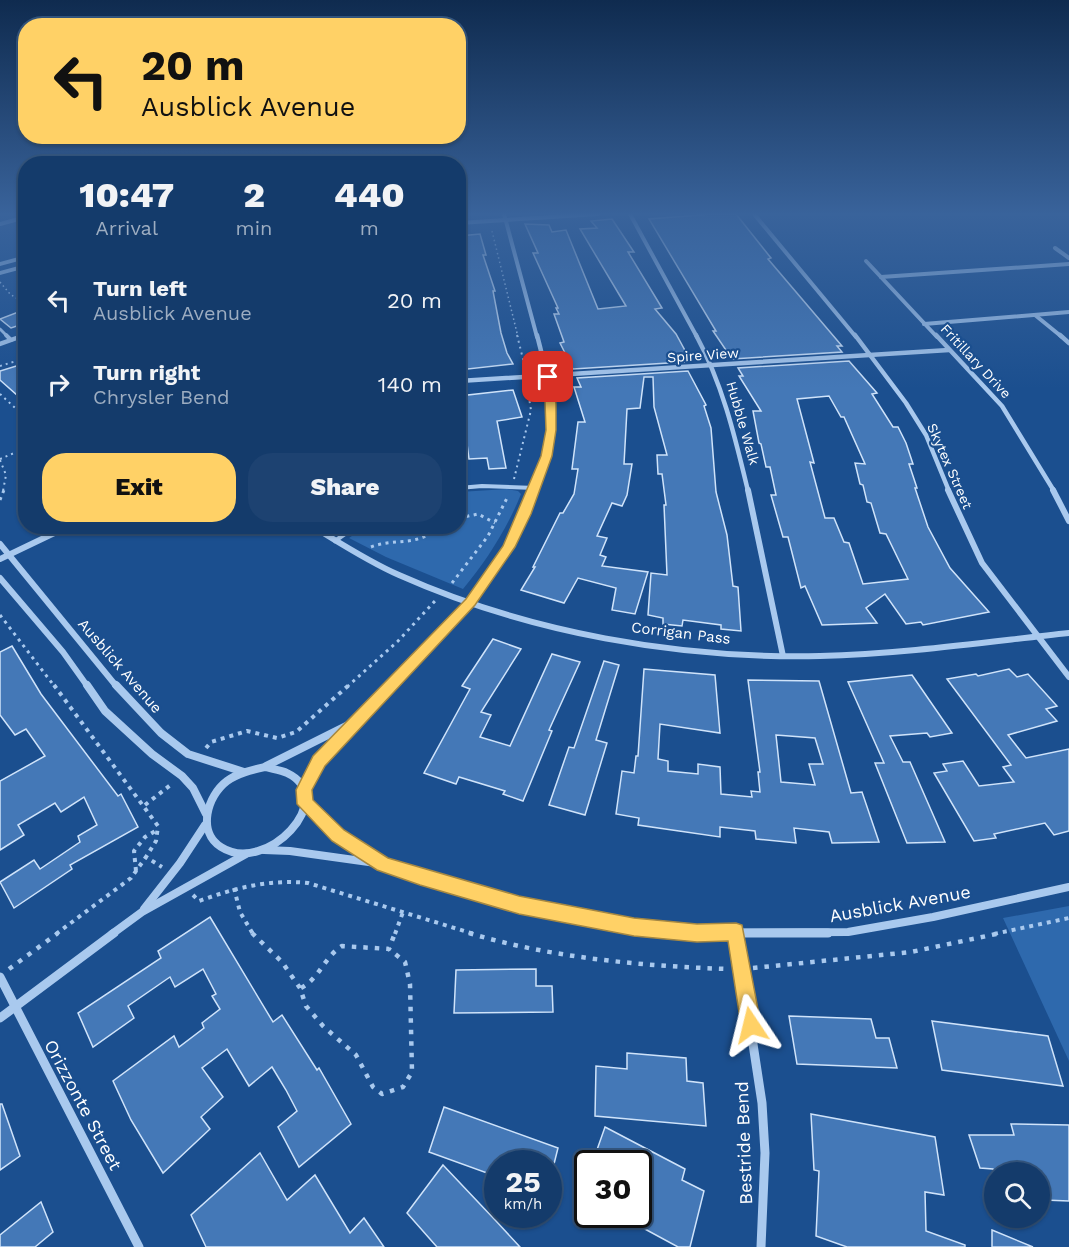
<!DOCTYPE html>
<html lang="en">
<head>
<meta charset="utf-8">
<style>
  :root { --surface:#143b6b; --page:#1d4271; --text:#f1f3f6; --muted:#9dadc1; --line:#33557e; --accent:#ffd166 }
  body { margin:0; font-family:"Work Sans",sans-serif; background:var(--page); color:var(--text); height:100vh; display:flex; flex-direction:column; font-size:22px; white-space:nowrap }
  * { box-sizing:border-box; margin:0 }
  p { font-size:20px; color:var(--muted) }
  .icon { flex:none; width:33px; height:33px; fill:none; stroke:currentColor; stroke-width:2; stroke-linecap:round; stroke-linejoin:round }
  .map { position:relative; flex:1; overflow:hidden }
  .details { position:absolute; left:18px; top:156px; width:448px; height:378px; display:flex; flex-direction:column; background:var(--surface); border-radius:24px; box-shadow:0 2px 4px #0004,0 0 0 2px var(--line) }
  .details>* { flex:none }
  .top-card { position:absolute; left:18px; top:18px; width:448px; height:126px; border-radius:24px; box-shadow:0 2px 4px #0004,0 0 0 2px var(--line); background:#ffd166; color:#111; overflow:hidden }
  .fabs { position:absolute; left:984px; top:1162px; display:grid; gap:12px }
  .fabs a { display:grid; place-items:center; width:66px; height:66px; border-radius:50%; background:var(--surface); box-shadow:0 2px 4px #0004,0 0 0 2px var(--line); font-size:30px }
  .speed { position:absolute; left:484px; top:1150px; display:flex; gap:12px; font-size:30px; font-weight:700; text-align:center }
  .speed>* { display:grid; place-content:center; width:78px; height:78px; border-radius:50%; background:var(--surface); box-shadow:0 2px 4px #0004,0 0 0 2px var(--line); line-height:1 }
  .speed small { font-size:15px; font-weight:400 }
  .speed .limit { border:3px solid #111; border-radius:9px; background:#fff; color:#111 }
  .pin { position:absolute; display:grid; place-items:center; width:51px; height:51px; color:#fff; margin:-26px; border-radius:12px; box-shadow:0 3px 9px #0006 }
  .me { position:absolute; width:66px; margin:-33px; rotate:350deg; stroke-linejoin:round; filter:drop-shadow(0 0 4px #0008) }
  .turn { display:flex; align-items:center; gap:21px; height:126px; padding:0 24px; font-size:27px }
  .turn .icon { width:78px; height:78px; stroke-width:2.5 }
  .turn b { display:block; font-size:42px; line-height:51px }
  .eta { display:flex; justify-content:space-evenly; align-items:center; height:102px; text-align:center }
  .eta b { font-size:36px; font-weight:800; line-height:42px }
  .primary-button { display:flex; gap:12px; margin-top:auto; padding:12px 24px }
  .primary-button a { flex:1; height:69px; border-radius:24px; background:var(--accent); color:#111; font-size:24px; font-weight:800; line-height:69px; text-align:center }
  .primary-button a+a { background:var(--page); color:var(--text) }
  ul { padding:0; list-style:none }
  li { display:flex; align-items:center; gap:18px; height:84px; padding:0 24px }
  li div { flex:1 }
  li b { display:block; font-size:22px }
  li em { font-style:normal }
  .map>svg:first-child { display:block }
  .green { fill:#2e69ad }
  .building { fill:#4478b7; stroke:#cfe3fa; stroke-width:1.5; fill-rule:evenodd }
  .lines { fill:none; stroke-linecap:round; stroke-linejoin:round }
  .path-far4 { stroke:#a9c9ee; stroke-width:1.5; stroke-dasharray:1.5 3; stroke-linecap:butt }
  .path-far3 { stroke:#a9c9ee; stroke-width:2; stroke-dasharray:2 4; stroke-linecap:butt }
  .path-far2 { stroke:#a9c9ee; stroke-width:3; stroke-dasharray:3 4.5; stroke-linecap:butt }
  .path-far1 { stroke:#a9c9ee; stroke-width:4; stroke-dasharray:4 5; stroke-linecap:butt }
  .path { stroke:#a9c9ee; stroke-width:4.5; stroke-dasharray:4.5 7; stroke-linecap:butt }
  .service-far2 { stroke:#a9c9ee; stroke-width:3 }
  .service-far1 { stroke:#a9c9ee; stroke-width:4 }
  .service { stroke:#a9c9ee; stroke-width:4.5 }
  .minor-far4 { stroke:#a9c9ee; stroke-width:4 }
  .minor-far3 { stroke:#a9c9ee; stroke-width:4.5 }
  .minor-far2 { stroke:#a9c9ee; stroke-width:6 }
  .minor-far1 { stroke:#a9c9ee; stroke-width:8 }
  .minor { stroke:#a9c9ee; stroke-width:9 }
  .tertiary { fill:#a9c9ee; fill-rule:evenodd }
  .route { fill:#ffd166; stroke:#a68842; stroke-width:1.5 }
  .labels { text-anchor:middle; stroke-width:4.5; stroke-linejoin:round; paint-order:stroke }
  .far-street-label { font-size:14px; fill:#fff; stroke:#1b4f8f }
  .street-label { font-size:15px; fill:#fff; stroke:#1b4f8f }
  .near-street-label { font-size:18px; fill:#fff; stroke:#1b4f8f }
</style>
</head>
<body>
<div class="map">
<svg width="1069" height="1247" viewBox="0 0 1069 1247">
  <rect width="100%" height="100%" fill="#1b4f8f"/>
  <g class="green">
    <path d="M507,489l11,2 3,3c-13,33 -35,68 -58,95l-77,-32 -37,-19 16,-11 94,-1v-34z"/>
    <path d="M1069,906v155l-66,-143z"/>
  </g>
  <g class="building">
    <path d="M713,214h23l35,44 -3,1 74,87h-5l5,6 -110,7 -19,-28h3l-67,-112z"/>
    <path d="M612,219l22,33h-6l34,56 -7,1 21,25 12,22h-7l3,6 -111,7 -13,-26 4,-1 -10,-28h5l-3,-6h2l-25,-55h5l-13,-29 24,1 3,7 14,-2 32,79 28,-3 -46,-77 17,-1 -6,-7z"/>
    <path d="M480,234l6,21h-3l12,36h-2l8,42 6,20 6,11 -54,6v-121l6,-1 -6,-12z"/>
    <path d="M26,309v14l-15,5 -11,-9z"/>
    <path d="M849,361l28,32 -5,1 21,33h5l8,16 7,21h-4l8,24h-2l13,39 22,41 39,44 -66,13 -2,-3 -15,2 -21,-30 -19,14 11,15 -55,2 -17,-39 -4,2 -13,-51h-5l-12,-42h5l-6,-28h-4l-5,-23 -2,-1 -6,-32h8l-22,-35h4l-5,-8zM829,396l12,21h3l21,47 -10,-1 5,21 3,1 4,17 4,1 9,30 6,1 22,45 -45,5 -14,-41 -5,-1 -10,-24h-9l-15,-56 4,1 -17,-64z"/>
    <path d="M26,363v40l-26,-23v-9z"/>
    <path d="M688,371l18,34 -2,1 7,22 5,64 11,43 6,51 5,1 3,44 -20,-2v-4l-38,-5 -1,6 -19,-2v-6l-15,-3 3,-42 16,2 -3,-70h2l-4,-31h-4l-1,-19h10l-13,-48 -1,-30h-9l-4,31 -13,1 -3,55h8l-5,31 -5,11 -10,-3 -15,33 10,2 -7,17 6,2 -4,9 46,6 -13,42 -23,-4 4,-22 -38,-10 -14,25 -43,-13 14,-23h-2l27,-54h3l11,-19 4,-25h-6l6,-47h7l-11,-35h7l-4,-9z"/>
    <path d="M513,390l9,27 -25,4 9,47 -17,1 -2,-11 -18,1 -5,-38 -5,1v-26z"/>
    <path d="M493,639l28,10 -40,63 10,3 -11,22 30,9 42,-92 28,8 -31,68 3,1 -29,70 -20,-7 2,-3 -46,-14 -3,7 -32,-11 46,-84 -8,-3z"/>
    <path d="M12,646l29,48 77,102 3,-2 17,33 -68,38 2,4 -58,39 -14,-26 34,-22 6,9 40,-27 -2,-6 19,-11 -13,-28 -23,15 -6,-9 -37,22 6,10 -24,15v-69l45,-25 -19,-27 -11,6 -15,-20v-63z"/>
    <path d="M604,661l15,4 -23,75 11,3 -22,72 -36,-10 20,-58 5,1z"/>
    <path d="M644,669l71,6 5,58 -60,-9 -2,35 10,2v10l30,3v-10l22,3 1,27 31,3 -1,-6 9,1 -2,-20h2l-12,-92 71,1 32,112 11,-1 17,50 -47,1 -3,-11 -35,-4 2,15 -40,-4 -1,-8 -35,-4v10l-82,-12 1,-7 -23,-4 6,-43 12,2 2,-17h2zM776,735l39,3 8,26h-14l6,21 -34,-3z"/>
    <path d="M1009,669l8,8 11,-3 29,32 -11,3 11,12 -49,14 18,23 43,-9v82l-15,4 -9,-12 -51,11 2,4 -22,3 -40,-68 13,-2 -4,-7 20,-3 16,25 35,-4 -11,-15 8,-2 -64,-86 29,-5 2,2z"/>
    <path d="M912,675l40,58 -22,4 -3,-4 -37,3 13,26h7l35,80 -38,1 -32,-80h9l-36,-81z"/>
    <path d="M210,917l63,105 9,-7 35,55 2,-2 32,56 -52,43 -21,-40 19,-16 -11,-21 -14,-23 -23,19 -22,-37 -25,19 21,29 -22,20 9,12 -47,44 -32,-53 -18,-39 61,-45 5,11 25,-19 -2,-5 18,-14 -8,-13 4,-2 -13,-25 -28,18 -5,-10 -42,29 6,12 -41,29 -15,-34 83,-55 -3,-7z"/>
    <path d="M536,969v17h16l1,26 -99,1 2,-43z"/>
    <path d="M789,1016l82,3 5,19h13l8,30 -100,-4z"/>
    <path d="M932,1021l116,15 15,50 -121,-16z"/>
    <path d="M627,1053l59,5 1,23 16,2 3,43 -111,-10 1,-50 31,3z"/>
    <path d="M0,1104h2l18,52 -20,14z"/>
    <path d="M444,1107l114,41 -4,16h-56v13l-69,-25z"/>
    <path d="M811,1114l124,23 9,58 -19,-3 1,39 39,14v2h-118l-31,-11 3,-65 -5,-1z"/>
    <path d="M1011,1124l58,1v76l-25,-1 -4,-5v-22h-45l-2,-4 -13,-1 -11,-33h45z"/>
    <path d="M605,1127l80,42 -3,11 22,11 -14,56h-12l-59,-32h20v-51h-47z"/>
    <path d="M260,1153l27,47 28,-25 35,58 14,-15 20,29h-178l-15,-32z"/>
    <path d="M443,1165l53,56 24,26h-83l-30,-34z"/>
    <path d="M41,1202l12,30 -18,15h-35v-12z"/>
    <path d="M992,1230l41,17h-41z"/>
  </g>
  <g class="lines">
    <g class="path-far4">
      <path d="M492,231l26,106"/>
      <path d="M0,282l10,12 16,10"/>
    </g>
    <g class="path-far3">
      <path d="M517,335l8,32"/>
      <path d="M0,366l26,-8"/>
      <path d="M0,394l26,24"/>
      <path d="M0,459l26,-11"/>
      <path d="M0,460l6,15 -3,16"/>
      <path d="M514,479l17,-69 -4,-24"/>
    </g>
    <g class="path-far2">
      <path d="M0,500l4,-10"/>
      <path d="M459,518l19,-4 17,9"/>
      <path d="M371,547c20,-8 40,-2 59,-13"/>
      <path d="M452,583l36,-47 20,-40"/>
      <path d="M0,615l55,72"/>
      <path d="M347,687l51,-46 37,-40"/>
    </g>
    <g class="path-far1">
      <path d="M54,685l104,141 -2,15 -10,16 16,10"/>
      <path d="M206,748l5,-6 36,-11 30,7 19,-6 53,-47"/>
      <path d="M145,805l28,-22"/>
      <path d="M136,871l-2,-20 11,-14 12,-7"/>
      <path d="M234,888l6,24 13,22"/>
      <path d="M193,895l6,6c36,-13 70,-22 109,-18l166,51"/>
      <path d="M56,934l75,-56 15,-21"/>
      <path d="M395,934l8,-22"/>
      <path d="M994,934l75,-16"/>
    </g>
    <g class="path">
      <path d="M252,933l30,29 18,26 6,18 17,20 33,29 17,32 9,7 21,-7 9,-15 -2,-88 -5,-22 -16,-13"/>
      <path d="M469,933c83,25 173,33 259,36"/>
      <path d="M753,968l158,-16 90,-19"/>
      <path d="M9,969l49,-36"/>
      <path d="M301,988c19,-10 23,-31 41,-42l47,3 6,-16"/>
    </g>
    <path class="service-far2" d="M0,329l8,8"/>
    <g class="service-far1">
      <path d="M6,335l5,5"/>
      <path d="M459,488l23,-2 53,2"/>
    </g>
    <path class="service" d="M335,541l21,-15"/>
    <g class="minor-far4">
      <path d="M504,214l33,123"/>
      <path d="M630,214l67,123"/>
      <path d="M754,214l102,123"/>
      <path d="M459,223l139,-9"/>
      <path d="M0,224l26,-7"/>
      <path d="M1055,248l14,10"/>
      <path d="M866,261l71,76"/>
      <path d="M881,277l188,-13"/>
      <path d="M1035,315l27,22"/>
      <path d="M924,324l145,-12"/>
      <path d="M20,337l6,-2"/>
    </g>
    <g class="minor-far3">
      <path d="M696,335c27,50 39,102 52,156"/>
      <path d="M855,335l51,68 20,32 23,56"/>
      <path d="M936,335l66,71 52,85"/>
      <path d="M1060,335l9,8"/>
      <path d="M0,344l25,-9"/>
      <path d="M459,381l490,-31"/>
      <path d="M532,491c5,-11 11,-23 15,-35 12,-40 0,-82 -10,-121"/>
    </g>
    <g class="minor-far2">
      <path d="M748,490l35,166"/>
      <path d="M948,490l34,73 87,114"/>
      <path d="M1053,490l16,31"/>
      <path d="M312,526c28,17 57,36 87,49 130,58 279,84 421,81 83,-2 166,-14 249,-23"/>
      <path d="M0,544l117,143"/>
      <path d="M0,559l69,-33"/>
      <path d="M0,578l63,74 25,35"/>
      <path d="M390,687l80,-85 39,-55 24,-57"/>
    </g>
    <g class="minor-far1">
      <path d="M87,685l18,26 47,43 30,22 11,12 13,26"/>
      <path d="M116,685l45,48 27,21 56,18"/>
      <path d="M266,766l90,-45"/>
      <path d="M265,767c7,2 16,3 22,6 53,25 -21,103 -66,74 -24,-15 -14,-51 6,-66 11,-8 25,-11 38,-14z"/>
      <path d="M304,790l15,-29 72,-76"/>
      <path d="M305,804l33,32 45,28"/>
      <path d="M264,850l26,1 93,13 136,41 115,22 63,6 151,-1 85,-15 136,-30"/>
      <path d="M144,909l36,-46 25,-38"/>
      <path d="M112,934l30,-22 104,-58"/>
    </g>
    <g class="minor">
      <path d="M694,933h134"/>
      <path d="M736,933l26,170 3,50 -4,94"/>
      <path d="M0,977l139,270"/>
      <path d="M0,1018l114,-85"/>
    </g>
    <g class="tertiary">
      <path d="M26,255v4l-26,7v-4z"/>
      <path d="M26,264v4l-26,7v-4z"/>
    </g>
  </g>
  <linearGradient id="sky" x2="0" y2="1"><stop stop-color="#0f2b4f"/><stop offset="0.55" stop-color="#39639b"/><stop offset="1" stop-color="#39639b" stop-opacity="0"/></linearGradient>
  <rect width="1069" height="389" fill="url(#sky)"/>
  <path class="route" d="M544,375l9,2 3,27v26l-4,26 -21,58 -16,33 -40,58 -150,161 -13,24 1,10 31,30 44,28 131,38 115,22 63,6 39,-1 6,2 19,100 -3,7 -7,3 -7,-3 -3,-7 -13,-84 -31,1 -63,-6 -115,-22 -99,-29 -43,-15 -45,-29 -35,-37 -1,-14 17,-34 153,-157 37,-53 38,-90 5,-26z"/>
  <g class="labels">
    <g class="far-street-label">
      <text transform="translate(703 355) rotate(-4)" y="5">Spire View</text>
      <text transform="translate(976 361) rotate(47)" y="5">Fritillary Drive</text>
      <text transform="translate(743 423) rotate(74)" y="5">Hubble Walk</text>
      <text transform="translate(950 466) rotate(66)" y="5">Skytex Street</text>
    </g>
    <g class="street-label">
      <text transform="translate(681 633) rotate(7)" y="5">Corrigan Pass</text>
      <text transform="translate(120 666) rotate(49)" y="5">Ausblick Avenue</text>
    </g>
    <g class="near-street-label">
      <text transform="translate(900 904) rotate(-10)" y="6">Ausblick Avenue</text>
      <text transform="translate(83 1105) rotate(62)" y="6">Orizzonte Street</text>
      <text transform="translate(744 1143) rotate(-92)" y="6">Bestride Bend</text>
    </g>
  </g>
</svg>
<div class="fabs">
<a><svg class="icon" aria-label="search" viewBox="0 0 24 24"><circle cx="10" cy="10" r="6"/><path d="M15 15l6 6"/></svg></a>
</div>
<div class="speed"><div>25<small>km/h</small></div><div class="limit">30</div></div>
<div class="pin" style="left:548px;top:377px;background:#d93025"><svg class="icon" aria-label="arrive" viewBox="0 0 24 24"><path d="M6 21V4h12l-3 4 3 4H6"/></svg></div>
<svg class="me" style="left:751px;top:1025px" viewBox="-20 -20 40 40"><path d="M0-17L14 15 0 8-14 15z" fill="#ffd166" stroke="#fff" stroke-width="4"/></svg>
<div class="top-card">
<div class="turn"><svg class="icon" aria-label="left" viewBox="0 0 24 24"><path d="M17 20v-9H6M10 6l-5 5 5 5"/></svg><div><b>20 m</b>Ausblick Avenue</div></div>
</div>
<section class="details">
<div class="eta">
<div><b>10:47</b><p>Arrival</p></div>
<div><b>2</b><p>min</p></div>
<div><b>440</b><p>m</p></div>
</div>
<ul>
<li><svg class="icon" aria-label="left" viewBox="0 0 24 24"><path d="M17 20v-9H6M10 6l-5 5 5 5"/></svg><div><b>Turn left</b><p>Ausblick Avenue</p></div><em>20 m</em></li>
<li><svg class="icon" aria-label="right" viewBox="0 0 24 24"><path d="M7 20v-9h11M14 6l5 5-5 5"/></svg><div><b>Turn right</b><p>Chrysler Bend</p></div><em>140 m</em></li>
</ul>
<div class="primary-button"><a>Exit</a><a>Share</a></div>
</section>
</div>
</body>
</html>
